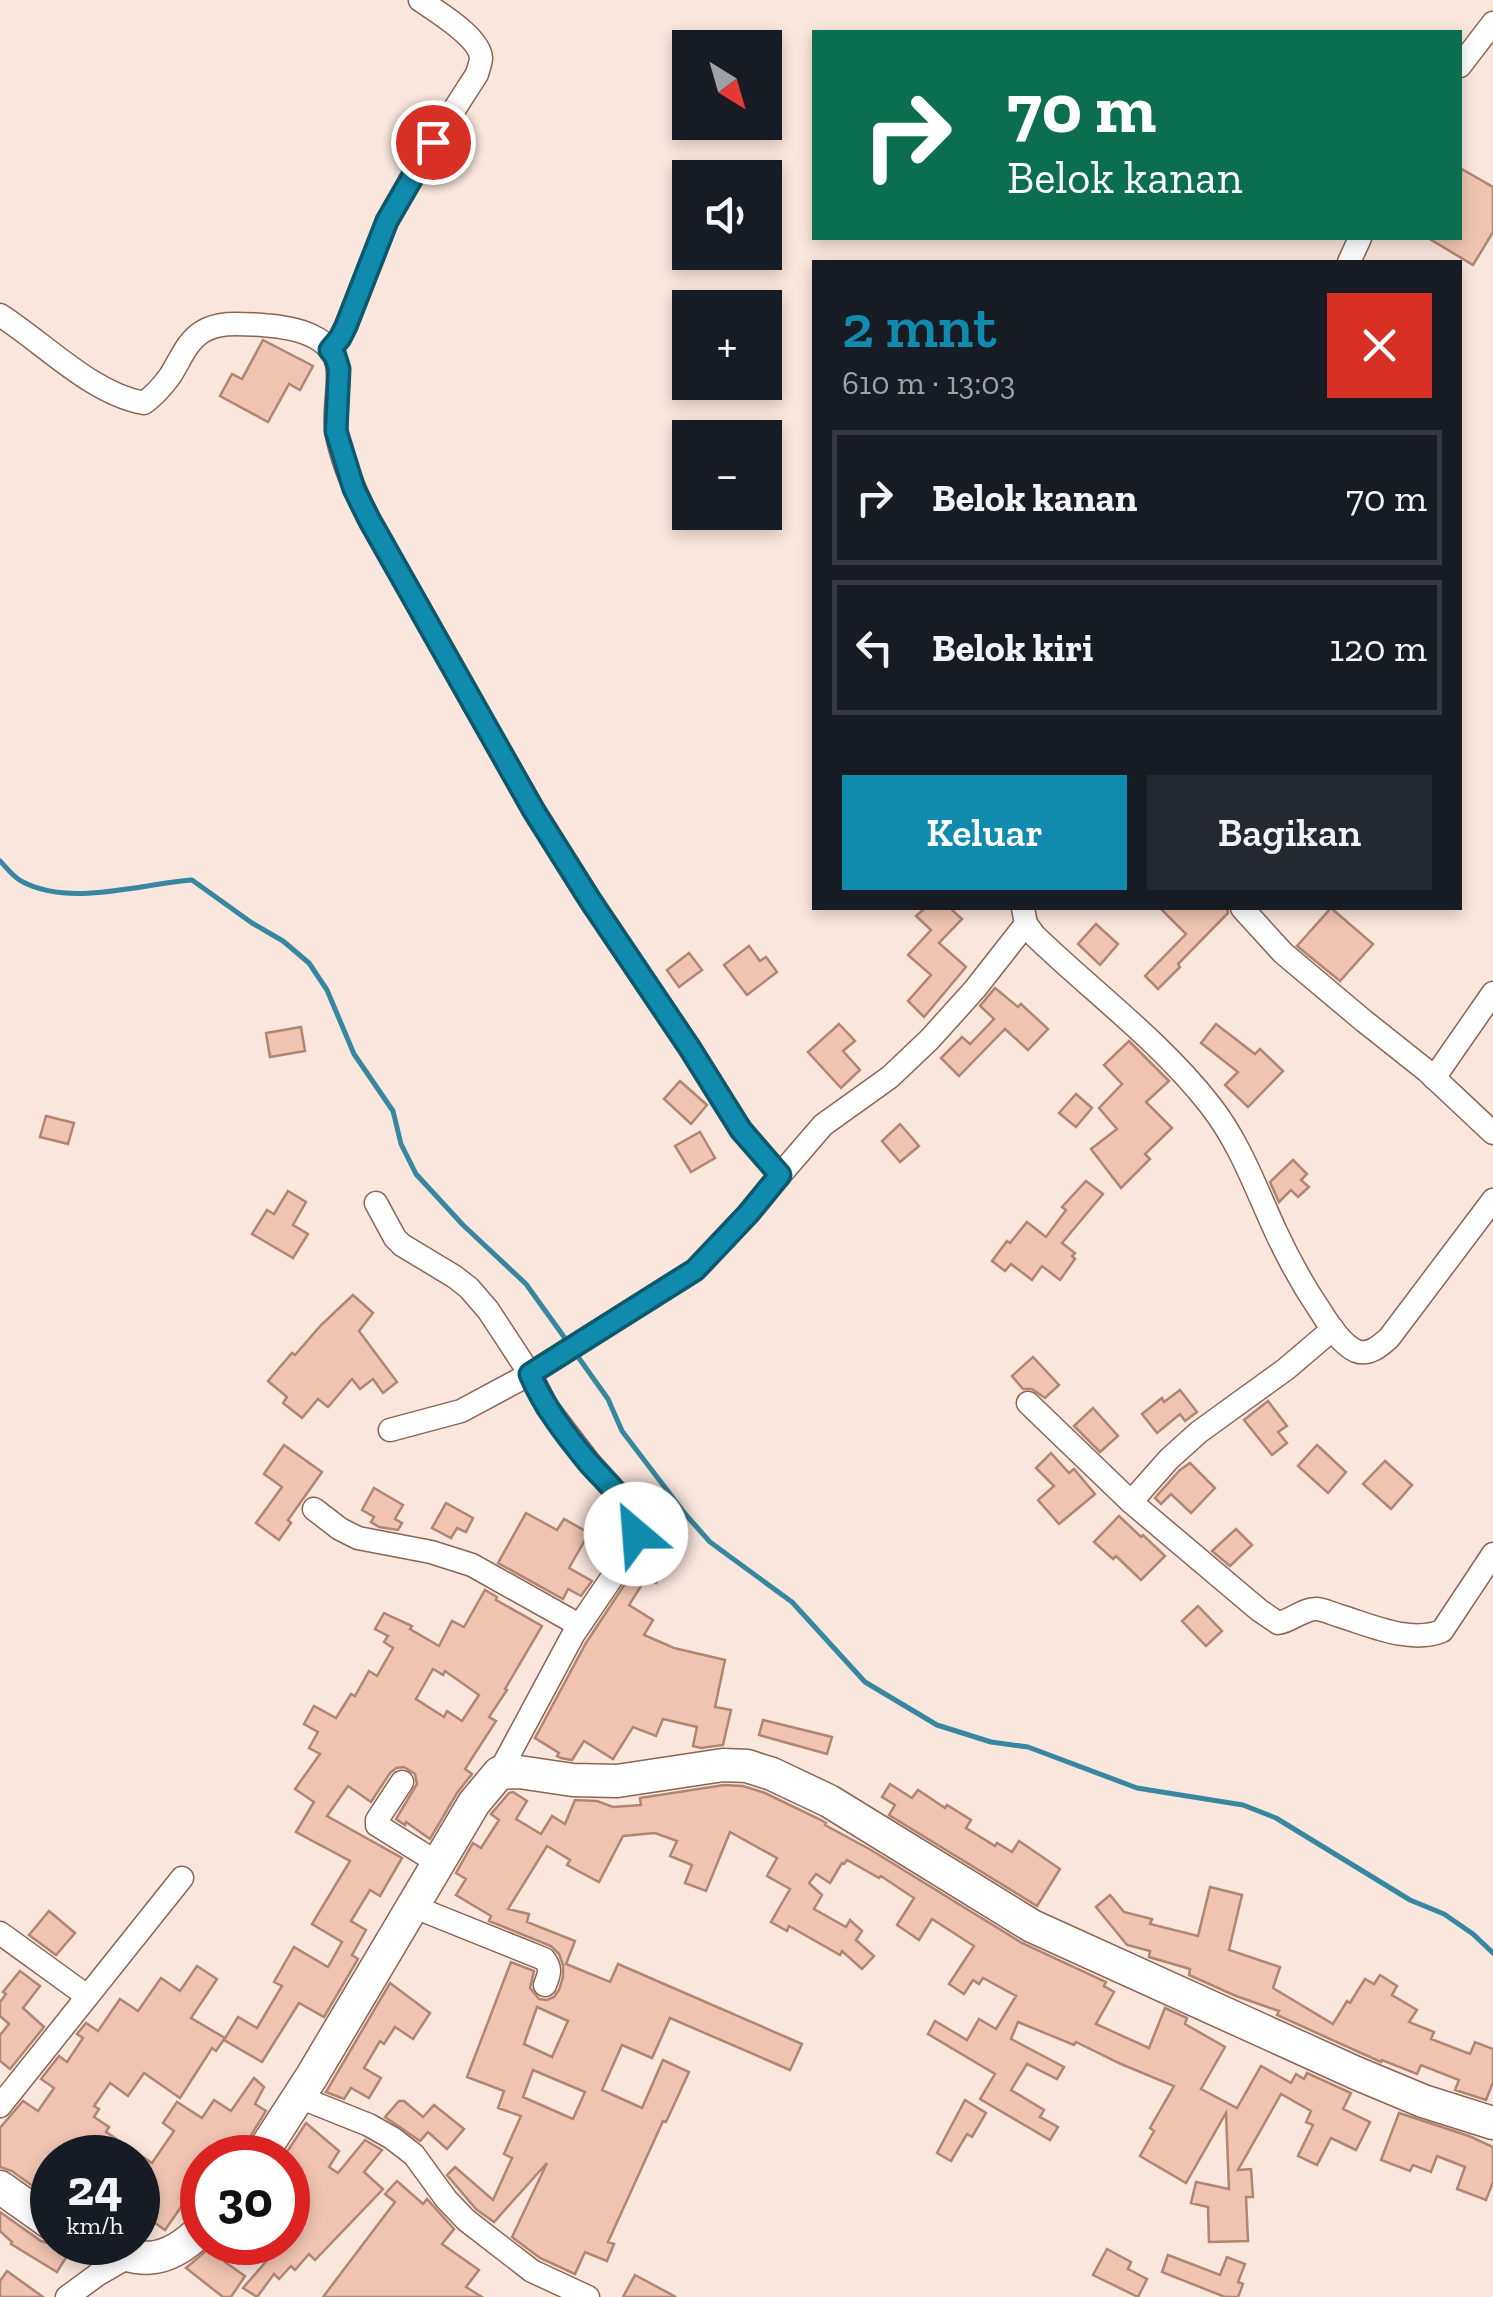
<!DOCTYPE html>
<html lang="id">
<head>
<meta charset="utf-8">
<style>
  :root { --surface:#171b24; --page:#242831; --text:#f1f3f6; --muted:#9ea1a6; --line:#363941; --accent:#118bad }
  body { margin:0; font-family:"Zilla Slab",serif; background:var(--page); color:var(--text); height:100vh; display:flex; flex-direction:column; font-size:38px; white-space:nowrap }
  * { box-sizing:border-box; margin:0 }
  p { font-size:32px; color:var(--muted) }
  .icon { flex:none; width:55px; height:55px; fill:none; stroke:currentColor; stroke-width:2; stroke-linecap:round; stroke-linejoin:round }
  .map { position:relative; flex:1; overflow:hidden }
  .details { position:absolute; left:812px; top:260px; width:650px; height:650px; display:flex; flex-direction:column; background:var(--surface); border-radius:0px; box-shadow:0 5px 15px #0003 }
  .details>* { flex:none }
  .guide { position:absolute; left:812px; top:30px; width:650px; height:210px; border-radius:0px; box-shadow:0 5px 15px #0003; background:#0b6e4f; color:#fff; overflow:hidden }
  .needle { width:65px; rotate:143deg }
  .buttons { position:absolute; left:672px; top:30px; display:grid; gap:20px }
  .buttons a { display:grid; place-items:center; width:110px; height:110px; border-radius:0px; background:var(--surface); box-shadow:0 5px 15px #0003; font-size:50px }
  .speed { position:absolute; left:30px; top:2135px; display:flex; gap:20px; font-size:50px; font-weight:700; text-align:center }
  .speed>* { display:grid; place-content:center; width:130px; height:130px; border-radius:50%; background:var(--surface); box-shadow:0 5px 15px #0003; line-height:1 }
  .speed small { font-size:25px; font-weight:400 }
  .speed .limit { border:15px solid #d22; background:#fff; color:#111 }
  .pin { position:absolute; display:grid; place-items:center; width:85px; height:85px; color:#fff; margin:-42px; border:5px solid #fff; border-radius:50%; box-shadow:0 2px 10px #0007 }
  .me { position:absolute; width:110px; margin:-55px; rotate:333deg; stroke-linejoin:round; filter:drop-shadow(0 0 8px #0008) }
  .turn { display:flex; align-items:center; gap:35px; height:210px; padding:0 30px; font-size:45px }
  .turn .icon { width:130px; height:130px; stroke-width:2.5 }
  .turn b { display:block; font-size:70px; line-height:85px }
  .round { display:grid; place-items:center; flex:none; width:105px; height:105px; border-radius:0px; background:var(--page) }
  .summary { display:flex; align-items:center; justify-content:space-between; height:170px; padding:0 30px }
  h1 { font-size:60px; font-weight:600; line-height:75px; color:var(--accent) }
  .button { display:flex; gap:20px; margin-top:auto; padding:20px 30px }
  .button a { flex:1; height:115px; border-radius:0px; background:var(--accent); color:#fff; font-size:40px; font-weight:600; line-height:115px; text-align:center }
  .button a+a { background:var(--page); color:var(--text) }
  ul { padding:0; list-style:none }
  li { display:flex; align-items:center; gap:30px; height:135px; margin:0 20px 15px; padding:0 10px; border:5px solid var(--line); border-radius:0px }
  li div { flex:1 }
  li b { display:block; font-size:38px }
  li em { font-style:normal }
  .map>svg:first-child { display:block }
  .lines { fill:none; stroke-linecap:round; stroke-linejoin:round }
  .stream { stroke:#3787a0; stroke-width:5 }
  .building { fill:#f1c4b1; stroke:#b08572; stroke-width:2.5; fill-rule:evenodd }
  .street-casing { stroke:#8d6452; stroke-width:25 }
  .secondary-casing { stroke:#8d6452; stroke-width:35 }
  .street { stroke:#fff; stroke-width:22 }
  .secondary { stroke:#fff; stroke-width:32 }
  .route-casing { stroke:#0b5a70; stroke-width:25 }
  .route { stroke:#118bad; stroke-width:18 }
</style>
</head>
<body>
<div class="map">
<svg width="1493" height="2297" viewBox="0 0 1493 2297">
  <rect width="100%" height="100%" fill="#f9e6dd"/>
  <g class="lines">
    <g class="stream">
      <path d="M0,861c7,7 14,17 23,21 48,25 117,2 169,-2l60,43 31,18 26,22 18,27 27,64 39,57 8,33 15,30 47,51 63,59 41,57"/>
      <path d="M576,1354l32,45 14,32 64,84 24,27 82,60 73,80 72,43 54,17 37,5 109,41 106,17 33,13 134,82 34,14 29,20 20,19"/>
    </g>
  </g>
  <g class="building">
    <path d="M1460,168l33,19v45l-20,33 -45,-27h32z"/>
    <path d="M263,340l50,26 -13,24 -11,-6 -21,38 -48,-26 12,-22 10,5z"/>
    <path d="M925,908h25l12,11 -23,24 27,24 -42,50 -16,-16 23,-26 -23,-20 23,-25 -15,-14z"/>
    <path d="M1160,908h67l1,5 -50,51 2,3 -22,22 -13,-13 41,-42z"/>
    <path d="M1331,908l42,36 -33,37 -43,-35z"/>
    <path d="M1096,924l22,20 -18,21 -22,-21z"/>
    <path d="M749,946l11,15 6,-4 11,15 -30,23 -23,-30z"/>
    <path d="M689,953l13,17 -23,17 -12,-17z"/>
    <path d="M995,988l23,19 3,-3 27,25 -20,21 -23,-21 -46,47 -18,-18 21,-21 8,7 24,-25 -14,-13z"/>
    <path d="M839,1024l16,17 -12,10 17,19 -19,18 -33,-36z"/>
    <path d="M1216,1024l39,30 5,-5 23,22 -35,36 -23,-22 13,-13 -37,-29z"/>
    <path d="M301,1027l4,24 -35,6 -4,-24z"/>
    <path d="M1129,1041l40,40 -23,21 26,26 -27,26 5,5 -29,29 -30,-39 26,-20 -18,-21 23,-24 -18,-19z"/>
    <path d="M680,1081l27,24 -16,19 -27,-25z"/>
    <path d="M1076,1094l16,14 -16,19 -17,-14z"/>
    <path d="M46,1116l28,7 -6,21 -28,-7z"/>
    <path d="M900,1124l19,22 -19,16 -18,-21z"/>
    <path d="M700,1132l15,26 -24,14 -16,-26z"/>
    <path d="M1293,1160l14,14 -6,6 8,7 -11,10 -7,-7 -12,12 -9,-20z"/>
    <path d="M1086,1181l17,13 -41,49 13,10 -3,3 3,3 -15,21 -18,-14 -10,14 -21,-16 -6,7 -13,-10 15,-20 3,2 17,-21 19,15 20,-27 -4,-3z"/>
    <path d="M288,1191l18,11 -13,23 15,9 -15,24 -41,-24 15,-24 7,4z"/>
    <path d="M353,1295l20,18 -14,18 38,51 -14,11 -10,-14 -13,10 -8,-10 -24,28 -10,-8 -16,19 -19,-15 4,-6 -19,-16 24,-28 3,2 26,-30z"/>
    <path d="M1033,1357l26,28 -14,13 -13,-9h-9l-11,-13z"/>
    <path d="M1180,1390l17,22 -12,9 -5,-7 -23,19 -15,-19 20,-16 2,4z"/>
    <path d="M1268,1401l19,25 -9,6 9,11 -15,12 -28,-35z"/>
    <path d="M1093,1408l25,28 -18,16 -26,-26z"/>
    <path d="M284,1445l38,27 -34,48 3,3 -12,17 -23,-17 26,-36 -18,-13z"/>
    <path d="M1317,1445l29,27 -18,21 -30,-27z"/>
    <path d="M1051,1453l18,20 5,-4 21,25 -36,30 -21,-24 16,-14 -18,-18z"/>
    <path d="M1385,1461l27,24 -21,24 -28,-25z"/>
    <path d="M1190,1463l25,25 -24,25 -20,-19 -10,10 -6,-6 25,-28z"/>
    <path d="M374,1488l29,17 -8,14 7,4 -4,7 -19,-3 -8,-5 3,-5 -12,-7z"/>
    <path d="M446,1503l27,15 -7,14 -9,-4 -6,10 -19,-10z"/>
    <path d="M526,1513l31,17 7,-11 25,14 -20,35 23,13 -11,15 -13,-7 -5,10 -65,-36z"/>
    <path d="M1119,1516l22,21 2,-2 22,21 -24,24 -25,-24 -3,3 -19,-17z"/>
    <path d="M1236,1529l16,16 -22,21 -18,-15z"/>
    <path d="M646,1552l21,12 -11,19 -10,-5 -17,27 24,15 -9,15 30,13 51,12 -10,47 16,3 -8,35 -22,3 -8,-2 4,-19 -34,-8 -7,17 -23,-9 -20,32 -29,-18 -12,19 -11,-2 -4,-2 2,-3 -24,-15 51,-95z"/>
    <path d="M485,1590l12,7 -1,3 46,26 -37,63 2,1 -18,27 7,4 -31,48 7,5 -15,19 -27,46 -24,-17 -1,3 -9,-6 21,-35 -2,-10 -11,-7 -8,1 -6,5 -19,29 -23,-16 -21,30 75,42 -22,38 -10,-6 -19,31 15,9 -14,25 6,4 -34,58 -25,-14 -37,59 -38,-22 14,-23 19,11 25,-42 -8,-4 20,-35 34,20 14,-25 -30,-18 38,-63 -54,-29 18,-30 -19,-13 25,-35 -11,-6 9,-16 -14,-8 10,-18 22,12 15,-24 4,2 14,-25 8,5 16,-28 -9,-6 4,-6 -13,-7 9,-16 28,13 -2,3 29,17 13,-25 12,6zM433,1669l10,6 2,-4 34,24 -17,26 -15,-10 -3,6 -28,-18z"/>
    <path d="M1198,1606l24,25 -16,15 -24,-25z"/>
    <path d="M763,1720l69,17 -5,17 -68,-19z"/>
    <path d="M890,1784l22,14 6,-8 27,18 2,-3 24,15 -5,8 29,18 2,-3 15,9 7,-11 41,28 -23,37 -148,-91 6,-10 -13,-8z"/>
    <path d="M724,1785l19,1 22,7 54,26 7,4 -1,2 46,25 151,93 84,39 -2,4 10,6 -18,32 53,24 16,-40 22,10 -2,6 40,23 -24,42 36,19 24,-42 30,17 5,-9 8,5 3,-6 44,20 -8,16 27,13 -14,28 -25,-12 -14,27 -19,-9 15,-31 -7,-3 5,-11 -30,-17 -43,76 13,-1 2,28h-7l2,44 -39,1 -1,-35 -17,-4 5,-21 33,7 -3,-76 -40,70 -46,-27 14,-25 -4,-3 24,-42 -53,-22 -45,-22 -2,3 -56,-23 -7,17 53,28 -7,12 -30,-15 -16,26 33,20 -4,7 18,10 -8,13 -70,-41 15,-25 -67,-40 7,-13 32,19 12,-21 17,10 20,-33 -33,-18 -4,6 -6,-4 -9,14 -15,-10 25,-38 -42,-27 -13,21 -22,-15 17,-27 -33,-22 -2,2 -32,-18 -3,4 -2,-1 -12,20 -14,-9 -7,9 13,12 -8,14 32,18 4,-7 12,11 -6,9 18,16 -12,13 -20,-18 -2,4 -51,-29 -2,5 -16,-9 19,-33 -23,-13 10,-18 -47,-26 -24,59 -21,-8 7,-18 -22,-9 7,-15 -22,-8 -32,3 -24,46 -32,-17 3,-5 -23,-14 -39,63 21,5 -2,8 48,19 -9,23 44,18 8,-18 184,80 -12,26 -120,-52 -18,40 -30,-13 -20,45 40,18 21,-48 26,12 -23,50 -3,-1 -55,121 6,2 -7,17 -22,-9 -10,22 -35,-16 -28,-21 35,-74 -53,59 -18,-13 -29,-34 8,-8 38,33 19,-42 -8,-4 17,-38 -23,-8 6,-17 -37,-14 44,-115 23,9 -4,17 9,11 8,1 7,-3 5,-7 4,-13v-12l-4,-11 -8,-8 -62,-25 2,-5 -35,-21 10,-16 -10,-6 17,-30 8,5 18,-28 -8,-6 18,-21 4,-1 14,9 -11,18 25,15 11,-18 13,8 10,-24 22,1 16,6 28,-2 -1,-7zM537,2007l31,14 -16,36 -28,-13zM533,2070l52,22 -12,27 -50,-22z"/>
    <path d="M1210,1887l32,8 -13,55 51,17 -7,21 60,36 14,-23 3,2 15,-24 9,5 6,-9 17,11 -5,9 25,15 -8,12 25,10 -3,7 39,15 5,-12 18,7v33l-7,18 -31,-10 4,-10 -38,-15 -4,9 -35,-14 -1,2 -104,-47 2,-4 -43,-15 -47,-21 1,-6 -41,-12 1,-6 -23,-6 -31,-38 14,-12 14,17 28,7 -2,5 48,12z"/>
    <path d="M49,1911l26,22 -19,22 -27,-20z"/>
    <path d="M197,1966l20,13 -26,39 34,20 -9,13 -4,-3 -32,50 -36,-25 -16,23 -18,-13 -16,23 5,3 -5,8 15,10 -3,5 46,31 22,-32 -11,-8 14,-21 25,16 12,-18 17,11 23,-33 10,9 -9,17 11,7 -29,47h-35v46l-3,5 -9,4 -9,-6 -16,23 -27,-19v-53h-86v42l-40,-29 -12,-4v-39l23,-27 15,10 16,-23 -13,-9 18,-23 8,6 16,-24 -6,-4 9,-11 12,8 22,-32 18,12 23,-33 19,13z"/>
    <path d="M20,1971l20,15 -17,22 21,19 -34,42 -10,-8v-26l9,-11 -9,-8v-14l6,-8 -3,-2z"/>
    <path d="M390,1983l40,30 -17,26 -18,-12 -11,17 -4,-3 -16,27 17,10 -12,20 -18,-10 -7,11 -18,-7z"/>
    <path d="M965,2100l21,13 -14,24 -5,-3 -16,27 -14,-8z"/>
    <path d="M399,2101h5l19,16 11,-12 30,24 -17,20 -19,-17 -8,9 -35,-24z"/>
    <path d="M1399,2113l70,23 24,11v35l-7,18 -29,-11 8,-22 -28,-11 -6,16 -18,-7 -3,6 -29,-11z"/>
    <path d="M306,2123l33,28 -10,16 9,6 27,-33 17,10 -18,22 19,17 -68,71 -6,-6 -14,16 -4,-4 -12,13 -5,-5 -17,23 -14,-9 40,-46h5v-84h-5z"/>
    <path d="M397,2181l26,23 4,-5 27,30 -12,15 37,26 -13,17 16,10h-159l72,-95 -10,-8z"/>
    <path d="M0,2212l41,29 10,3 21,-2 1,4 -16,26 -46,-28 1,-2 -12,-11z"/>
    <path d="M216,2242h22l-13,20 20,14 -14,21h-8l-37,-29z"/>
    <path d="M1107,2249l24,13 -3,7 19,10 -9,18 -45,-22z"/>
    <path d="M1168,2255l52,20 7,-18 18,7 -7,18 5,2 -5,13h-13l-63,-25z"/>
    <path d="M7,2271l36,26h-43v-16z"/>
    <path d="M635,2275l41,22h-53z"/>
  </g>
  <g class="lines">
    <defs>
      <g id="street">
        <path d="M1460,66l33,-43"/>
        <path d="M1349,262l11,-24"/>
        <path d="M0,315c44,28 92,79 144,88 11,-8 18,-16 26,-27 10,-15 16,-34 32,-44 18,-11 39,-8 60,-7 30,2 76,10 76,48 1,20 -5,41 -1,62 6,30 19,59 33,86l164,290 56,89 101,150 50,80 39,45 43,-50 67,-48 40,-38 45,-50 51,-65"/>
        <path d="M330,350l10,-12 6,-12 41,-105 33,-58 57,-89c1,-4 4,-12 4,-16 -1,-21 -45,-47 -61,-58"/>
        <path d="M1023,908l3,16 9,12c58,56 125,105 175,169 30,38 46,84 66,127 13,28 28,55 45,80 8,13 20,32 35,39 13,5 24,-5 33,-13l104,-138"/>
        <path d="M1242,908l41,45 81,68 63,50 66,62"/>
        <path d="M1434,1078l59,-85"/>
        <path d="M376,1203l19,35 7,7 53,32 14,11 19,22 42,64 17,33 42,55 33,37 9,13 5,12v10l-6,17 -57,84 -74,138"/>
        <path d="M1028,1403l103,99 128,108 19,13c13,-2 25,-14 38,-14 7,0 17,5 24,7 30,9 70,28 102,15l51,-77"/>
        <path d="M390,1430l71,-19 69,-37 165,-104 53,-56 32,-39"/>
        <path d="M1131,1502l38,-43 30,-27 87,-63 47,-40"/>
        <path d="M314,1509l26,20 18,9 73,14 41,13 107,60"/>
        <path d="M402,1782l-25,38v5l61,38"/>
        <path d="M412,1906l132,53c8,10 5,15 1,26"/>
        <path d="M0,1933l87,63"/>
        <path d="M299,2097l70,28 23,13 22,17 32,44 20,21 66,51 56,26"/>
        <path d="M0,2106l182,-228"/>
        <path d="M67,2297l30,-22 31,-18"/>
      </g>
      <g id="secondary">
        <path d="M259,2158l53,-82 162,-273 25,-30 20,-1 54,8 44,1 106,-16 24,1 25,8 57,27 203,125 324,147 67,28 70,22"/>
        <path d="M0,2187l52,37"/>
        <path d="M92,2242c47,21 72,25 110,-13"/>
      </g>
    </defs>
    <use href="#street" class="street-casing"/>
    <use href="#secondary" class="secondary-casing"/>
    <use href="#street" class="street"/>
    <use href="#secondary" class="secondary"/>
  </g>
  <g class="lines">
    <defs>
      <path id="route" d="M433,142l-46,79 -41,105 -6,12 -10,12 5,6 4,13 -3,62 18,58 16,32 164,290 56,89 101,150 50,80 39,45 -32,39 -53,56 -165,104c14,33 36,61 58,88 19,22 46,42 48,72"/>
    </defs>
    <use href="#route" class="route-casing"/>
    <use href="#route" class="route"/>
  </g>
</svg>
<div class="buttons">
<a><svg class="needle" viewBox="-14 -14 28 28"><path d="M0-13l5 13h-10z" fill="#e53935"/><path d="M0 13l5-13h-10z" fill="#9ea1a6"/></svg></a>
<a><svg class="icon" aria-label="sound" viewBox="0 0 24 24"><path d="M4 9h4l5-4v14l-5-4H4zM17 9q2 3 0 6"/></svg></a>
<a>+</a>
<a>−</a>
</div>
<div class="speed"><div>24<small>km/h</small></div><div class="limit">30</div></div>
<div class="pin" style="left:433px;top:142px;background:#d93025"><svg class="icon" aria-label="arrive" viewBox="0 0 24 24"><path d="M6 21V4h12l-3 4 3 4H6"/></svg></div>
<svg class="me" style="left:636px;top:1534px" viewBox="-20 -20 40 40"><circle r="19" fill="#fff"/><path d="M0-13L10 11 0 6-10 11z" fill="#118bad"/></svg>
<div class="guide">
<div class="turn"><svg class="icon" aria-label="right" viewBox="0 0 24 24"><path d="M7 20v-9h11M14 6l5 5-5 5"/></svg><div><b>70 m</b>Belok kanan</div></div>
</div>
<section class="details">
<div class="summary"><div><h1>2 mnt</h1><p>610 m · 13:03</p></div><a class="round" style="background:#d93025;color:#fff"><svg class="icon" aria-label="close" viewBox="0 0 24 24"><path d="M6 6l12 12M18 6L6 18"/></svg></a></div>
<ul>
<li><svg class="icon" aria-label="right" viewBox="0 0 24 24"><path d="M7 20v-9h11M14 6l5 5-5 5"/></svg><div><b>Belok kanan</b></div><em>70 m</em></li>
<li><svg class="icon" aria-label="left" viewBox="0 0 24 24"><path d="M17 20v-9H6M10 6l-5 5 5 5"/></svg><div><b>Belok kiri</b></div><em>120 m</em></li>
</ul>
<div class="button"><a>Keluar</a><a>Bagikan</a></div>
</section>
</div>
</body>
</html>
